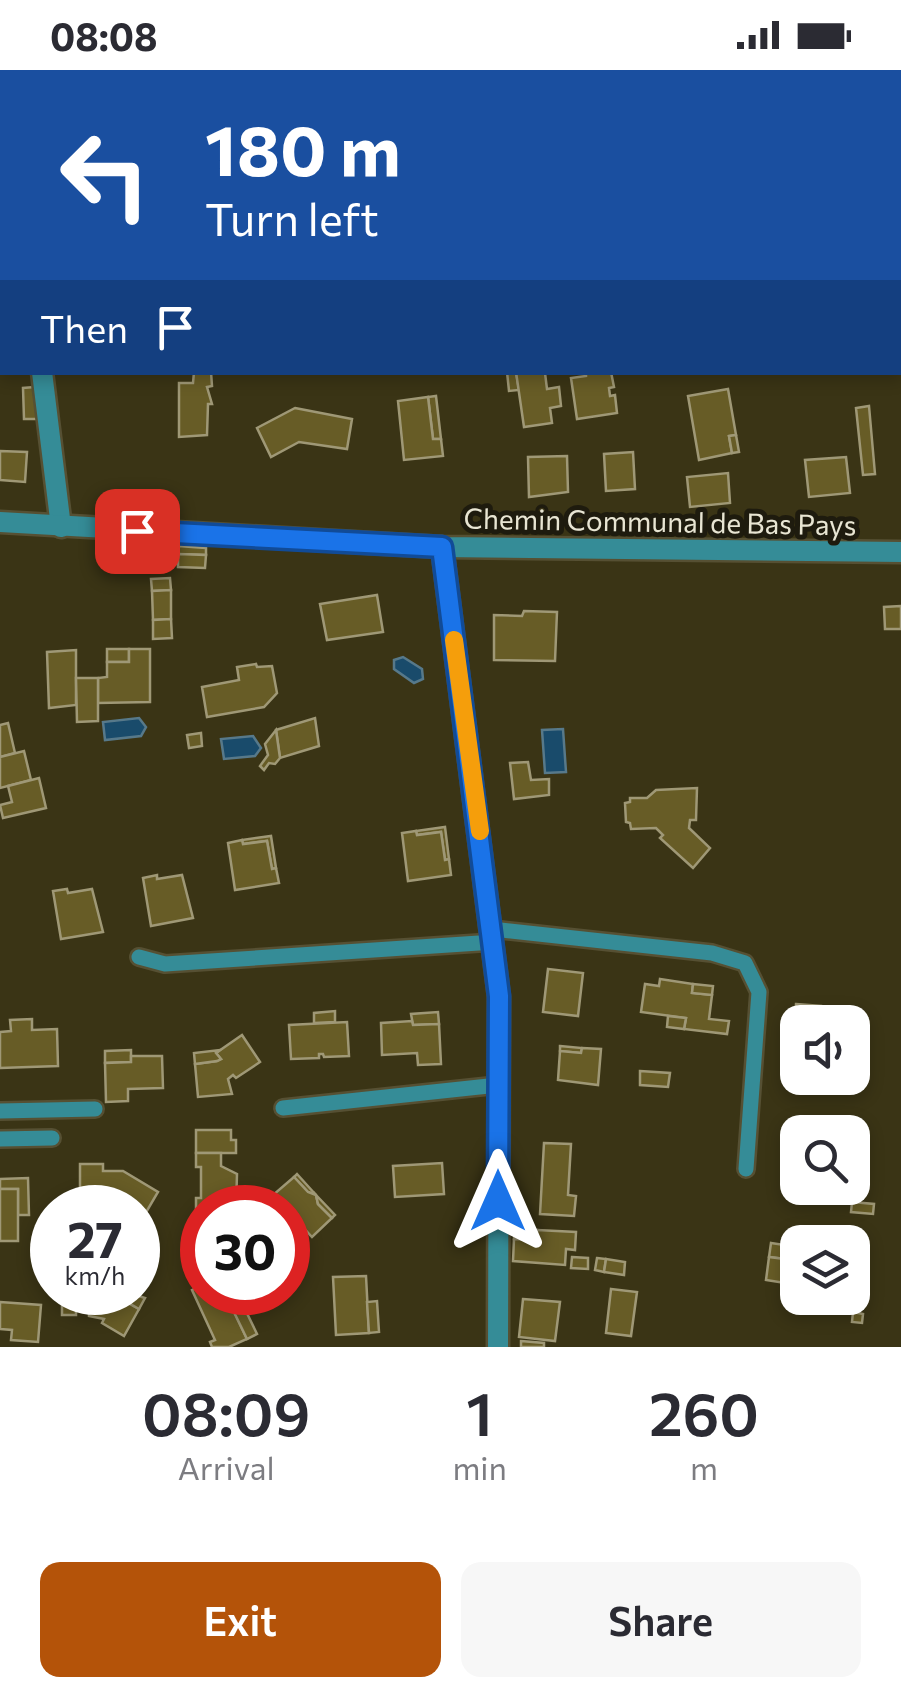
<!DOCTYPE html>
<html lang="en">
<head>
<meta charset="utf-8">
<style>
  :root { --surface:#fff; --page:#f7f7f7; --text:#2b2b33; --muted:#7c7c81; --accent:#b45309 }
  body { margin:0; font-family:Commissioner,sans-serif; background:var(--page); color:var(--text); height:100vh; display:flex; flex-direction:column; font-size:38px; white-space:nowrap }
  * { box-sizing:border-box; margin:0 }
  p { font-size:32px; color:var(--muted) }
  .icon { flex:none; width:55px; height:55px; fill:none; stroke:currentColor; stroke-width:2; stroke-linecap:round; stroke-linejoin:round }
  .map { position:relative; height:1277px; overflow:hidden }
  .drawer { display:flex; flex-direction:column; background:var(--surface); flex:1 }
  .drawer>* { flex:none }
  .guide { position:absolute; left:0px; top:0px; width:902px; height:305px; box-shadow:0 5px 15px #0003; background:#1a4fa0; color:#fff; overflow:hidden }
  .fabs { position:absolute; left:780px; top:935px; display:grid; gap:20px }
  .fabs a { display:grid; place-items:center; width:90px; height:90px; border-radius:20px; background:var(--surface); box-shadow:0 5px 15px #0003; font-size:50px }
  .speed { position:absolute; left:30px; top:1115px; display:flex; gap:20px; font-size:50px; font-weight:700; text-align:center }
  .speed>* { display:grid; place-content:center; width:130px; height:130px; border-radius:50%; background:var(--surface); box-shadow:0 5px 15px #0003; line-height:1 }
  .speed small { font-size:25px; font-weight:400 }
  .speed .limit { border:15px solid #d22; background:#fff; color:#111 }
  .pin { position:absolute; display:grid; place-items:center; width:85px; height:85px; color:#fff; margin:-42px; border-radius:20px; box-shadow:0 5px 15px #0006 }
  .me { position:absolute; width:110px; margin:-55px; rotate:0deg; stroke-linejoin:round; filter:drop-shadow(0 0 8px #0008) }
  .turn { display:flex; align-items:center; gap:35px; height:210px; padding:0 40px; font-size:45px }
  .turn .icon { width:130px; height:130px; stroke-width:2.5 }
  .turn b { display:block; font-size:70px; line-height:85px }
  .then { display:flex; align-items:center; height:95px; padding:0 40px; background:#0003; gap:20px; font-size:38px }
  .eta { display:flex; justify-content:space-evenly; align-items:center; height:170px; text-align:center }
  .eta b { font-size:60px; font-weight:600; line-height:70px }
  .primary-button { display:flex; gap:20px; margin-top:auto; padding:20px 40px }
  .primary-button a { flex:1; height:115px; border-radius:20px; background:var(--accent); color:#fff; font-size:40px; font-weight:600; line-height:115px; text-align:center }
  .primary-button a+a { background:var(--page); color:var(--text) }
  .status { display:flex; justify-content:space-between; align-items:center; height:70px; padding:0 50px; background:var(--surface); direction:ltr }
  .status svg { height:28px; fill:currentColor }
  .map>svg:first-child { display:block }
  .water { fill:#194b6b; stroke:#57798a; stroke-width:2.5 }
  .building { fill:#675c26; stroke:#9f9876; stroke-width:2.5 }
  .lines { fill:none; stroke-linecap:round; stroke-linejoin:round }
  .lane-casing { stroke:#565033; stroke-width:20 }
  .street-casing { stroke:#565033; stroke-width:25 }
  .lane { stroke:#358c97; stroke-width:15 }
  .street { stroke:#358c97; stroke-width:20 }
  .route-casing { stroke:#114b97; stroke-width:25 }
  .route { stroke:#1a73e8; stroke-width:18 }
  .slow { stroke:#f59e0b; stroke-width:18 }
  .labels { text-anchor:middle; stroke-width:10; stroke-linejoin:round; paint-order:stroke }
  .street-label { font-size:28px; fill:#e8e5d3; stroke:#1e1b0e }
</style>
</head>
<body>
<div class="status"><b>08:08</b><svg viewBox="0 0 49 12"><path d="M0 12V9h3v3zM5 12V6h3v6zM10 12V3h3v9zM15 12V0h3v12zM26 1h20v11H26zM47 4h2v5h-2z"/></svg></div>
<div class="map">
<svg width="901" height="1277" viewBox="0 0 901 1277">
  <rect width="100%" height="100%" fill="#3a3415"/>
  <g class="water">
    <path d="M403,587l19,12 1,10 -9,4 -20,-14v-9z"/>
    <path d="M139,648l7,9 -5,9 -36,4 -2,-18z"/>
    <path d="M563,659l3,43 -21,1 -3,-43z"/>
    <path d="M253,666l8,12 -6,8 -31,3 -3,-20z"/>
  </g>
  <g class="building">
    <path d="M194,302h17l1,14 -5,1 5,17h-4l-1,31 -28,2v-54h14z"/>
    <path d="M507,302h9l3,18 -10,1z"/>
    <path d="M516,302l29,1 2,16 12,-2 2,19 -11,2 2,15 -28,4z"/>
    <path d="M586,302h25l3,15 -5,1 1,8 5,-1 2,18 -40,6 -6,-41 15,-2z"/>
    <path d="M34,317l3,32h-13l-1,-31z"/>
    <path d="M728,319l8,46 -7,1 3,17 -33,7 -11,-64z"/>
    <path d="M436,326l5,43h-8l-5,-42z"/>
    <path d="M428,327l5,42h8l2,17 -39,4 -6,-59z"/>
    <path d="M869,336l6,68 -12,1 -7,-67z"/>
    <path d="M295,338l57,11 -5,30 -48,-7 -28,15 -14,-29z"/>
    <path d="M736,365l3,17 -7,1 -3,-17z"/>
    <path d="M0,381l27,1 -2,30 -25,-2z"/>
    <path d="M633,382l2,37 -29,2 -2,-37z"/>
    <path d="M567,386l1,36 -39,5 -1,-40z"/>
    <path d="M846,387l4,36 -41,4 -4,-37z"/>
    <path d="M728,403l2,30 -40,4 -3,-30z"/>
    <path d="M178,476l28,2v7l-28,-1z"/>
    <path d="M178,484l28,1 -1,13 -27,-1z"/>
    <path d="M170,508l1,12 -19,1 -1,-12z"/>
    <path d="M171,520v29l-18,1 -1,-29z"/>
    <path d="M377,525l6,37 -56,8 -7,-36z"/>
    <path d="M901,536v23h-16l-1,-22z"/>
    <path d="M524,541l33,1 -2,49 -61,-1v-45l28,1z"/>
    <path d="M171,549l1,19 -19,1v-19z"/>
    <rect x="107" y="579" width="22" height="13"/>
    <path d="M129,579h21v53l-52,1v-25l9,-1v-15h22z"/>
    <path d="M76,580v55l-27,3 -2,-56z"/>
    <path d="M256,594l1,3 15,-1 5,27 -13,14 -57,10 -5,-30 37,-7 -2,-13z"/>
    <path d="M76,608h22v43l-21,1z"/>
    <path d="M315,648l4,28 -39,12 -4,-28z"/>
    <path d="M8,653l7,30 -15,4v-32z"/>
    <path d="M276,660l4,28 -5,6 -6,-1 -5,7 -4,-4 8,-11 -3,-11z"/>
    <path d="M201,663l1,13 -13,2 -2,-13z"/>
    <path d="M24,681l7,29 -31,8v-31z"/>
    <path d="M528,692l3,18 18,-1v16l-35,4 -4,-36z"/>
    <path d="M39,708l7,30 -43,10 -3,-13 12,-3 -4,-16z"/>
    <path d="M697,718l-1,32h-6l-1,8 21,20 -17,20 -33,-30 3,-3 -7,-7 -25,1 -1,-6 -4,-1 -1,-19 5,-1v-4h17l9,-8z"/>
    <path d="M445,757l4,32 -4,1 -4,-28 -24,3 -1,-4z"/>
    <path d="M416,761l1,4 24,-3 4,28 4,-1 2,16 -43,6 -6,-48z"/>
    <path d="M271,766l5,32 -4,1 -5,-28 -24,3 -1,-4z"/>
    <path d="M242,770l1,4 24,-3 5,28 4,-1 3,15 -44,7 -7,-47z"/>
    <path d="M157,805v4l25,-4 11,43 -42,8 -8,-48z"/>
    <path d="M67,819l1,4 24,-4 11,43 -42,7 -8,-48z"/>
    <path d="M548,899l35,4 -5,43 -35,-4z"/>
    <path d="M660,909l33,5 -1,9 20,2 -3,24 20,2 -2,13 -43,-5 2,-11 -45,-6 4,-28 14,2z"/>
    <path d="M693,914l20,2 -1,9 -20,-2z"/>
    <path d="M796,934l25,2 -1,16h-22v15h-4z"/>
    <path d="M335,941v11l-21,1v-10z"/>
    <path d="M438,942l1,12 -26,1 -2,-11z"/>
    <path d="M668,946l18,2 -2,11 -17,-2z"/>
    <path d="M32,949v11l25,-1 1,37 -58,2v-36l11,-1 -1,-11z"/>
    <path d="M412,951l1,4 26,-1 2,40 -23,1 -1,-12 -35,2 -1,-32z"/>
    <path d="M347,952l2,34 -25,1 -1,-3h-4v4l-28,1 -2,-34z"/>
    <path d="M852,957l6,1 -2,44h-4z"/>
    <path d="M242,965l18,27 -24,16 -3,-3 -5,4 4,15 -34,3 -3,-33 22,-3 4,-2 -5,-6z"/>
    <path d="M798,975v14l-13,-1v-12z"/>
    <path d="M560,976l22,2 -1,5 -21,-2z"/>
    <path d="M582,978l19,1 -3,36 -40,-5 2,-29 21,2z"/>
    <path d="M131,980v12l-26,1v-12z"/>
    <path d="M220,980l-4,3 5,6 -4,2 -22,3 -1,-11z"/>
    <path d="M131,986h31l1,32 -35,1v12l-22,1 -1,-39 26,-1z"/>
    <path d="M785,988l13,1 -1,18h-14z"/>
    <path d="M640,1001l30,2 -2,14 -28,-2z"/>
    <path d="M196,1060h35v10h5v13h-40z"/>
    <path d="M544,1073l27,1 -3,51 8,1 -2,20 -34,-2z"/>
    <path d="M196,1083h25v13l16,8 -1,34h-34v14h-6v-24h5v-31h-5z"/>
    <path d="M442,1093l2,31 -49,3 -2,-31z"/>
    <path d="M80,1094h23v7h20l35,21 -17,29 -3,-3v-10l-58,-3z"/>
    <path d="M297,1104l19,21 -8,-3 -14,-15z"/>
    <path d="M294,1107l14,15 8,3 2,9 14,14 -20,19 -39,-42z"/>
    <path d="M28,1108l1,37h-11v-26h-18v-10z"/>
    <rect x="0" y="1119" width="18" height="52"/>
    <path d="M316,1125l19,20 -3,3 -14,-14z"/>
    <path d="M852,1132l22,2 -1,10 -22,-2z"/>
    <path d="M515,1159l22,1v10l-23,-1z"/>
    <path d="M537,1160l39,2 -1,18 -9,-1 -1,16 -52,-4 1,-22 23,1z"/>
    <path d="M771,1173l27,4v7l-12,-1 -1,6 -16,-2z"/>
    <path d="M786,1183l12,1v31l-32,-5 3,-23 16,2z"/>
    <path d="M572,1187l16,1v11l-17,-1z"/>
    <path d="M597,1188l9,1 -2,13 -9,-2z"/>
    <path d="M606,1189l19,3 -1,13 -20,-3z"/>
    <path d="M366,1206l3,57 -33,2 -3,-58z"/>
    <path d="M202,1215v7h23l22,47 -18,8h-17l-2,-5 5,-2 -23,-50z"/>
    <path d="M611,1219l26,3 -6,44 -25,-3z"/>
    <rect x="62" y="1222" width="14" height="23"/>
    <path d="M89,1222h30v6l20,11 -15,27 -22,-13 2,-4 -15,-3z"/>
    <path d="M126,1222l19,6 -6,11 -17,-10z"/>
    <path d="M523,1229l37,3 -5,39 -36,-4z"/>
    <path d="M377,1231l2,31 -10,1 -2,-31z"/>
    <path d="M0,1232l41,3 -3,37 -27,-2 1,-10 -12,-1z"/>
    <path d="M242,1233l15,31 -10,5 -15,-31z"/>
    <path d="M853,1242l10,2 -1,9 -10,-1z"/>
    <path d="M521,1271l23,2v4h-23z"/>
  </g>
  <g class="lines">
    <defs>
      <g id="lane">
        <path d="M492,859l220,24 33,10 14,29 -13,177"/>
        <path d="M139,887l26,7 329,-22"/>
        <path d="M283,1038l215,-23"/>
        <path d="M0,1041l95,-2"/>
        <path d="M0,1069l52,-1"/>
      </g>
      <g id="street">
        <path d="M33,0v2"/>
        <path d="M42,302l19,155"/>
        <path d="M0,452l442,25 459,5"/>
        <path d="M442,477l57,450 -1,350"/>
      </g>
    </defs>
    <use href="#lane" class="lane-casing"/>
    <use href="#street" class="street-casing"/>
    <use href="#lane" class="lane"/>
    <use href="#street" class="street"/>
  </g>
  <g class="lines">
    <defs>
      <path id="route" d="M137,461l305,16 57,449 -1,205"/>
    </defs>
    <use href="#route" class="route-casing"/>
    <use href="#route" class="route"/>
    <path class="slow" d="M454,570l26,191"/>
  </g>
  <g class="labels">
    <g class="street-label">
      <text transform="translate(660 452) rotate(1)" y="10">Chemin Communal de Bas Pays</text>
    </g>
  </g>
</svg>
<div class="fabs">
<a><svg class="icon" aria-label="sound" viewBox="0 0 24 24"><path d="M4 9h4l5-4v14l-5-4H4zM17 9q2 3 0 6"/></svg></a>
<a><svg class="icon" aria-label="search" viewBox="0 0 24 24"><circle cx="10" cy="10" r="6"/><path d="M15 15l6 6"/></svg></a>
<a><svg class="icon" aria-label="layers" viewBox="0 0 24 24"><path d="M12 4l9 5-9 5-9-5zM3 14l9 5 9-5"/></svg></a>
</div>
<div class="speed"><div>27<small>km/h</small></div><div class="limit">30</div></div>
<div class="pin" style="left:137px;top:461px;background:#d93025"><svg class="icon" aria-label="arrive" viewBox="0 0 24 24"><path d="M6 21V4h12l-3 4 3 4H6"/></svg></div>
<svg class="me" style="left:498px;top:1131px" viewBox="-20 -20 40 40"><path d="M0-17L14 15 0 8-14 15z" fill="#1a73e8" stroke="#fff" stroke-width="4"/></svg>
<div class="guide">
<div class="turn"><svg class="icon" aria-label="left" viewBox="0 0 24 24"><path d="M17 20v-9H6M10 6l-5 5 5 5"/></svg><div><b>180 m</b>Turn left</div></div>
<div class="then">Then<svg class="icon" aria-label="arrive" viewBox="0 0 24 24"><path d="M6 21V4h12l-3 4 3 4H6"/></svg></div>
</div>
</div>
<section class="drawer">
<div class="eta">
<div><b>08:09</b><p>Arrival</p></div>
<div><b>1</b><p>min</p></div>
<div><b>260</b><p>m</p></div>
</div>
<div class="primary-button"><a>Exit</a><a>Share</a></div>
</section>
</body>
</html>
